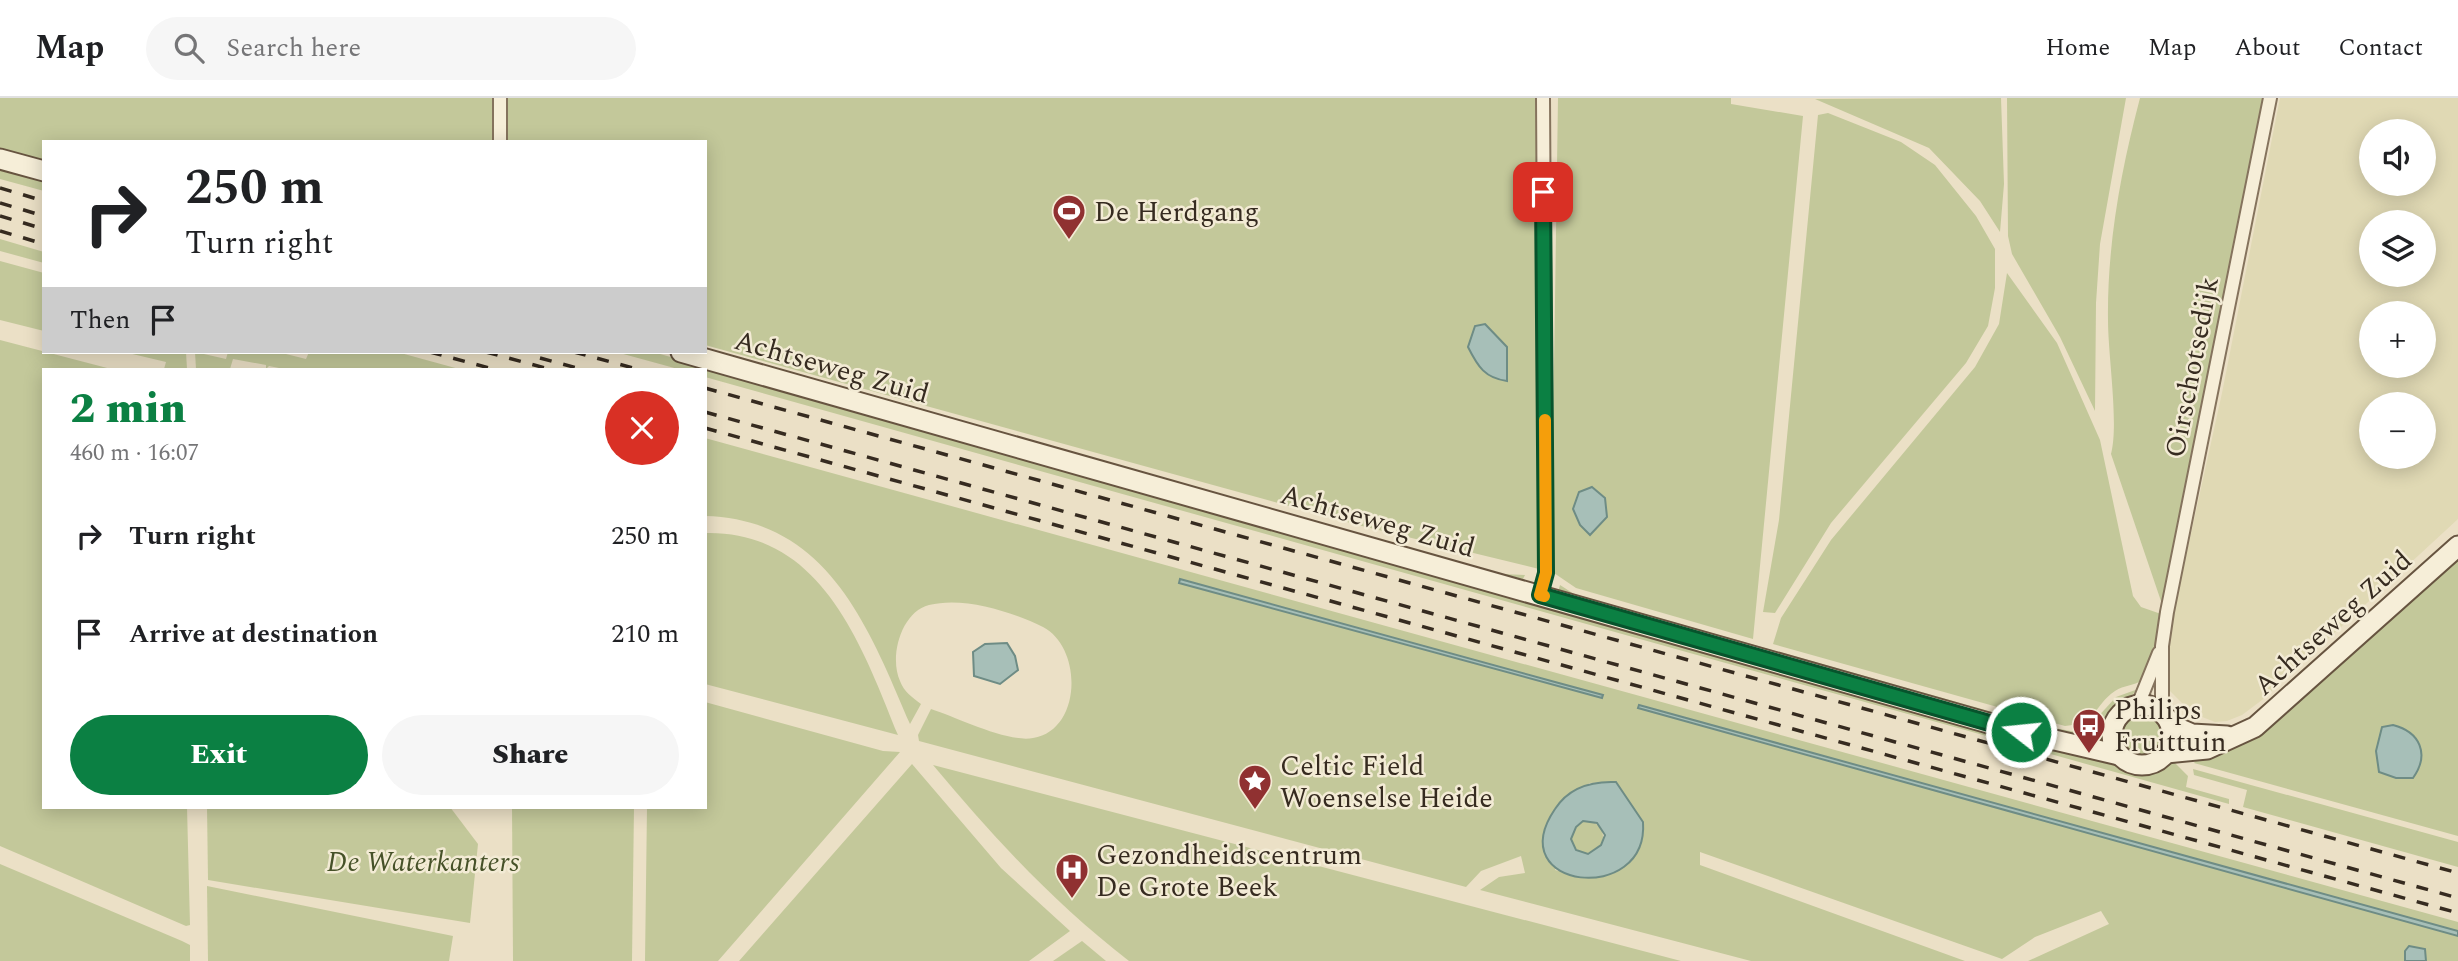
<!DOCTYPE html>
<html lang="en">
<head>
<meta charset="utf-8">
<style>
  :root { --surface:#fff; --page:#f6f6f6; --text:#202124; --muted:#757577; --line:#e0e0e0; --accent:#0b8043 }
  body { margin:0; font-family:Spectral,serif; background:var(--page); color:var(--text); height:100vh; display:flex; flex-direction:column; font-size:26px; white-space:nowrap }
  * { box-sizing:border-box; margin:0 }
  p { font-size:23px; color:var(--muted) }
  .icon { flex:none; width:38px; height:38px; fill:none; stroke:currentColor; stroke-width:2; stroke-linecap:round; stroke-linejoin:round }
  .map { position:relative; flex:1; overflow:hidden }
  .panel { position:absolute; left:42px; top:270px; width:665px; height:441px; display:flex; flex-direction:column; background:var(--surface); border-radius:0px; box-shadow:0 4px 18px #0003 }
  .panel>* { flex:none }
  .guide { position:absolute; left:42px; top:42px; width:665px; height:214px; border-radius:0px; box-shadow:0 4px 18px #0003; background:#fff; color:var(--text); overflow:hidden }
  .tools { position:absolute; left:2359px; top:21px; display:grid; gap:14px }
  .tools a { display:grid; place-items:center; width:77px; height:77px; border-radius:50%; background:var(--surface); box-shadow:0 4px 18px #0003; font-size:35px }
  .pin { position:absolute; display:grid; place-items:center; width:60px; height:60px; color:#fff; margin:-30px; border-radius:14px; box-shadow:0 4px 10px #0006 }
  .me { position:absolute; width:77px; margin:-38px; rotate:286deg; stroke-linejoin:round; filter:drop-shadow(0 0 5px #0008) }
  .turn { display:flex; align-items:center; gap:24px; height:147px; padding:0 28px; font-size:32px }
  .turn .icon { width:91px; height:91px; stroke-width:2.5 }
  .turn b { display:block; font-size:49px; line-height:60px }
  .then { display:flex; align-items:center; height:66px; padding:0 28px; background:#0003; gap:14px; font-size:26px }
  .round { display:grid; place-items:center; flex:none; width:74px; height:74px; border-radius:37px; background:var(--page) }
  .head { display:flex; align-items:center; justify-content:space-between; height:119px; padding:0 28px }
  h1 { font-size:42px; font-weight:800; line-height:52px; color:var(--accent) }
  .button { display:flex; gap:14px; margin-top:auto; padding:14px 28px }
  .button a { flex:1; height:80px; border-radius:42px; background:var(--accent); color:#fff; font-size:28px; font-weight:800; line-height:80px; text-align:center }
  .button a+a { background:var(--page); color:var(--text) }
  ul { padding:0; list-style:none }
  li { display:flex; align-items:center; gap:21px; height:98px; padding:0 28px }
  li div { flex:1 }
  li b { display:block; font-size:26px }
  li em { font-style:normal }
  header { display:flex; align-items:center; gap:42px; box-sizing:border-box; height:98px; padding:0 35px; background:var(--surface); border-bottom:2px solid var(--line) }
  header strong { font-size:33px }
  nav { display:flex; gap:38px; margin-inline-start:auto; font-size:24px }
  .search { width:490px; height:63px; background:var(--page); display:flex; align-items:center; gap:18px; box-sizing:border-box; padding:0 24px; border-radius:38px; color:var(--muted); font-size:26px }
  .map>svg:first-child { display:block }
  .farmland { fill:#e0d9b4; fill-rule:evenodd }
  .green { fill:#c3c89a; fill-rule:evenodd }
  .water { fill:#a7bfb8; stroke:#6e8c85; stroke-width:2; fill-rule:evenodd }
  .lines { fill:none; stroke-linecap:round; stroke-linejoin:round }
  .street-casing { stroke:#85735d; stroke-width:16 }
  .secondary-casing { stroke:#675440; stroke-width:23 }
  .street { stroke:#f6eed8; stroke-width:12 }
  .secondary { stroke:#f6eed8; stroke-width:19 }
  .rail { stroke:#362b20; stroke-width:3.5; stroke-dasharray:12 12; stroke-linecap:butt }
  .route-casing { stroke:#07532c; stroke-width:18 }
  .route { stroke:#0b8043; stroke-width:12 }
  .slow { stroke:#f59e0b; stroke-width:12 }
  .labels { text-anchor:middle; stroke-width:5; stroke-linejoin:round; paint-order:stroke }
  .poi-label { font-size:28px; fill:#362b20; stroke:#f3ebd5; text-anchor:start }
  .street-label { font-size:28px; fill:#362b20; stroke:#f3ebd5 }
  .park-label { font-size:28px; font-style:italic; fill:#465128; stroke:#f3ebd5 }
</style>
</head>
<body>
<header>
<strong>Map</strong>
<div class="search"><svg class="icon" aria-label="search" viewBox="0 0 24 24"><circle cx="10" cy="10" r="6"/><path d="M15 15l6 6"/></svg>Search here</div>
<nav><a>Home</a><a>Map</a><a>About</a><a>Contact</a></nav>
</header>
<div class="map">
<svg width="2458" height="863" viewBox="0 0 2458 863">
  <rect width="100%" height="100%" fill="#ebe0c6"/>
  <path class="farmland" d="M2280,0h178v421l-196,181 -20,15 -15,6 -12,1 -23,-9 -27,-27 1,-39 56,-254zM2371,33h53v53h-53zM2371,124h53v53h-53zM2371,215h53v53h-53zM2371,306h53v53h-53z"/>
  <g class="green">
    <path d="M0,0h497v44h-453v22l-44,-13z"/>
    <path d="M506,0h1030l3,471 -181,-44 -653,-180v-203h-198z"/>
    <path d="M1558,0h173v6l72,12 -50,523 -177,-51 -25,-17z"/>
    <path d="M2001,0l3,86 -4,48 -20,-31 -51,-53 -114,-49z"/>
    <path d="M2007,0h119l-26,146 -4,59 -1,108 -35,-74 -48,-83 -4,-18z"/>
    <path d="M2140,0h123l-100,509 -52,-153c8,-30 -3,-98 -3,-134 -1,-75 13,-150 32,-222z"/>
    <path d="M1828,15l73,29 34,23 41,51 19,33v39l-7,38 -22,37 -135,160 -56,90 -12,-1 16,-92 39,-405z"/>
    <path d="M0,69l44,12v12l-44,-12z"/>
    <path d="M0,141l44,13v11l-44,-12z"/>
    <path d="M0,163l44,12v58l-44,-11z"/>
    <path d="M2007,175l50,70 43,97 33,156 8,11 20,7 -6,31 -13,35c-8,6 -18,5 -27,11 -22,15 -17,32 -50,35l-292,-82 8,-26 50,-78 144,-173 24,-43z"/>
    <path d="M0,242l111,29h-67v438h143l3,118 -4,1 -186,-80z"/>
    <path d="M705,250l797,226 23,1 -2,4 -12,-3 -1,3 -805,-228z"/>
    <path d="M124,254h62l1,17h-23l2,-7z"/>
    <path d="M195,254l31,7 2,-7h50l28,7 3,-7h88l62,17h-175l-15,-3 -3,3v-4l-33,-6 -3,10h-34z"/>
    <path d="M616,254h37l897,254v3l17,5 550,146c31,21 31,2 57,2l14,14 -2,11 43,12v5l-1524,-427v-8h-27z"/>
    <path d="M705,340l1753,484v39h-32v-8l-21,-2v10h-377l81,-37 -8,-13 -66,26 -33,22 -302,-107v13l265,96h-214l-271,-71 19,-13 26,-4 -4,-17 -40,15 -15,16 -547,-146 -1,-6 13,-26c25,8 77,34 102,29 49,-8 50,-90 10,-111 -31,-15 -79,-31 -114,-22 -28,7 -40,52 -29,76 4,11 12,16 21,23l-11,20c-41,-96 -82,-205 -205,-208zM1616,684l1,90 -29,6 -33,-8 34,-87z"/>
    <path d="M705,435c117,-3 157,113 193,202l-193,-51z"/>
    <path d="M2458,459v279l-264,-73 4,-5 89,-48zM2393,627c25,7 30,19 27,43l-44,-17 6,-24z"/>
    <path d="M1560,487l14,9 464,131 44,8h-27l-497,-141z"/>
    <path d="M2138,591l-35,36 -19,7 32,-35z"/>
    <path d="M705,604l178,49 17,1 -182,209h-73l2,-154h58z"/>
    <circle cx="2143" cy="636" r="22"/>
    <path d="M912,666l89,104 69,63 -41,30h-290z"/>
    <path d="M933,667l748,196h-552c-74,-57 -136,-124 -196,-196z"/>
    <path d="M2193,671l265,73v25l-215,-60 4,-17 -46,-13 -7,-2z"/>
    <path d="M207,709h243l28,37 -8,79 -262,-43z"/>
    <path d="M512,709h122l-2,154h-119z"/>
    <circle cx="1587" cy="739" r="16"/>
    <path d="M0,766l182,77 8,4v16h-190z"/>
    <path d="M207,788l246,50 -4,25h-241z"/>
    <path d="M1082,843l24,20h-53z"/>
  </g>
  <g class="water">
    <path d="M1485,226l22,23v34c-22,-3 -29,-14 -39,-34l7,-21z"/>
    <path d="M1592,389l13,11 2,19 -17,18 -10,-10 -7,-16 6,-17z"/>
    <path d="M1180,481l375,103 48,13 -1,3 -423,-115z"/>
    <path d="M1007,545l8,13 3,14 -18,14 -26,-8 -1,-24 12,-8z"/>
    <path d="M1639,607l819,226v5l-820,-228z"/>
    <path d="M2393,627c27,7 37,29 20,53h-17l-17,-6 -3,-21 6,-24z"/>
    <path d="M1616,684l27,40c6,84 -143,68 -88,-13 14,-22 37,-28 61,-27zM1583,723l14,2 8,12 -4,10 -13,9 -12,-4 -5,-11 5,-12z"/>
    <path d="M2409,848l16,3 1,12h-21v-10z"/>
  </g>
  <g class="lines">
    <defs>
      <g id="street">
        <path d="M500,0v44"/>
        <path d="M1540,497l6,-22 -3,-475"/>
        <path d="M2138,607l21,-52"/>
        <path d="M2162,614v-66l5,-34 103,-514"/>
      </g>
      <g id="secondary">
        <path d="M0,61l44,12"/>
        <path d="M681,254l1339,380 99,23"/>
        <circle cx="2142" cy="637" r="30"/>
        <path d="M2171,627l21,9 35,2"/>
        <path d="M2166,655l41,-4 48,-22 203,-181"/>
      </g>
    </defs>
    <use href="#street" class="street-casing"/>
    <use href="#secondary" class="secondary-casing"/>
    <use href="#street" class="street"/>
    <use href="#secondary" class="secondary"/>
    <g class="rail">
      <path d="M0,90l44,13"/>
      <path d="M0,105l44,13"/>
      <path d="M0,118l44,13"/>
      <path d="M0,133l44,13"/>
      <path d="M430,254l63,17"/>
      <path d="M486,254l63,17"/>
      <path d="M574,254l63,17"/>
      <path d="M540,260l41,11"/>
      <path d="M705,290l1753,485"/>
      <path d="M705,314l1753,486"/>
      <path d="M705,330l1753,485"/>
    </g>
  </g>
  <g class="lines">
    <defs>
      <path id="route" d="M1543,94l3,381 -6,22 481,137"/>
    </defs>
    <use href="#route" class="route-casing"/>
    <use href="#route" class="route"/>
    <path class="slow" d="M1544,498l-4,-1 6,-22 -1,-153"/>
  </g>
  <defs>
    <symbol id="stadium-pin" viewBox="-11 -11 22 30"><path d="M0 17L-7.5 6A9.5 9.5 0 1 1 7.5 6Z" fill="#903131" stroke="#f3ebd5"/><path d="M0-5a6.5 5 0 1 0 0 10a6.5 5 0 1 0 0-10ZM-3.5-1.8h7v3.6h-7Z" fill="#fff"/></symbol>
    <symbol id="bus-pin" viewBox="-11 -11 22 30"><path d="M0 17L-7.5 6A9.5 9.5 0 1 1 7.5 6Z" fill="#903131" stroke="#f3ebd5"/><path d="M-5-6H5V4H4V6H2V4H-2V6H-4V4H-5ZM-3.5-4V0h7V-4ZM-3.5 1.2v1.5H-2V1.2ZM2 1.2v1.5H3.5V1.2Z" fill="#fff"/></symbol>
    <symbol id="sight-pin" viewBox="-11 -11 22 30"><path d="M0 17L-7.5 6A9.5 9.5 0 1 1 7.5 6Z" fill="#903131" stroke="#f3ebd5"/><path d="M0-6L1.8-2.2L6-1.7L2.9 1.2L3.7 5.4L0 3.3L-3.7 5.4L-2.9 1.2L-6-1.7L-1.8-2.2Z" fill="#fff"/></symbol>
    <symbol id="hospital-pin" viewBox="-11 -11 22 30"><path d="M0 17L-7.5 6A9.5 9.5 0 1 1 7.5 6Z" fill="#903131" stroke="#f3ebd5"/><path d="M-5-5h3v3.5h4V-5h3V5h-3V1.5h-4V5h-3Z" fill="#fff"/></symbol>
  </defs>
  <g fill-rule="evenodd">
    <use href="#stadium-pin" x="1050" y="94" width="38" height="52"/>
    <use href="#bus-pin" x="2070" y="608" width="38" height="52"/>
    <use href="#sight-pin" x="1236" y="664" width="38" height="52"/>
    <use href="#hospital-pin" x="1053" y="753" width="38" height="52"/>
  </g>
  <g class="labels">
    <g class="poi-label">
      <text x="1094" y="123">De Herdgang</text>
      <text x="2114" y="621">Philips<tspan x="2114" dy="32">Fruittuin</tspan></text>
      <text x="1280" y="677">Celtic Field<tspan x="1280" dy="32">Woenselse Heide</tspan></text>
      <text x="1096" y="766">Gezondheidscentrum<tspan x="1096" dy="32">De Grote Beek</tspan></text>
    </g>
    <g class="street-label">
      <text transform="translate(832 268) rotate(16)" y="10">Achtseweg Zuid</text>
      <text transform="translate(2191 269) rotate(-79)" y="10">Oirschotsedijk</text>
      <text transform="translate(1378 422) rotate(16)" y="10">Achtseweg Zuid</text>
      <text transform="translate(2332 524) rotate(-42)" y="10">Achtseweg Zuid</text>
    </g>
    <g class="park-label">
      <text x="423" y="773">De Waterkanters</text>
    </g>
  </g>
</svg>
<div class="tools">
<a><svg class="icon" aria-label="sound" viewBox="0 0 24 24"><path d="M4 9h4l5-4v14l-5-4H4zM17 9q2 3 0 6"/></svg></a>
<a><svg class="icon" aria-label="layers" viewBox="0 0 24 24"><path d="M12 4l9 5-9 5-9-5zM3 14l9 5 9-5"/></svg></a>
<a>+</a>
<a>−</a>
</div>
<div class="pin" style="left:1543px;top:94px;background:#d93025"><svg class="icon" aria-label="arrive" viewBox="0 0 24 24"><path d="M6 21V4h12l-3 4 3 4H6"/></svg></div>
<svg class="me" style="left:2021px;top:634px" viewBox="-20 -20 40 40"><circle r="17" fill="#0b8043" stroke="#fff" stroke-width="3"/><path d="M0-11L8 9 0 5-8 9z" fill="#fff"/></svg>
<div class="guide">
<div class="turn"><svg class="icon" aria-label="right" viewBox="0 0 24 24"><path d="M7 20v-9h11M14 6l5 5-5 5"/></svg><div><b>250 m</b>Turn right</div></div>
<div class="then">Then<svg class="icon" aria-label="arrive" viewBox="0 0 24 24"><path d="M6 21V4h12l-3 4 3 4H6"/></svg></div>
</div>
<section class="panel">
<div class="head"><div><h1>2 min</h1><p>460 m · 16:07</p></div><a class="round" style="background:#d93025;color:#fff"><svg class="icon" aria-label="close" viewBox="0 0 24 24"><path d="M6 6l12 12M18 6L6 18"/></svg></a></div>
<ul>
<li><svg class="icon" aria-label="right" viewBox="0 0 24 24"><path d="M7 20v-9h11M14 6l5 5-5 5"/></svg><div><b>Turn right</b></div><em>250 m</em></li>
<li><svg class="icon" aria-label="arrive" viewBox="0 0 24 24"><path d="M6 21V4h12l-3 4 3 4H6"/></svg><div><b>Arrive at destination</b></div><em>210 m</em></li>
</ul>
<div class="button"><a>Exit</a><a>Share</a></div>
</section>
</div>
</body>
</html>
